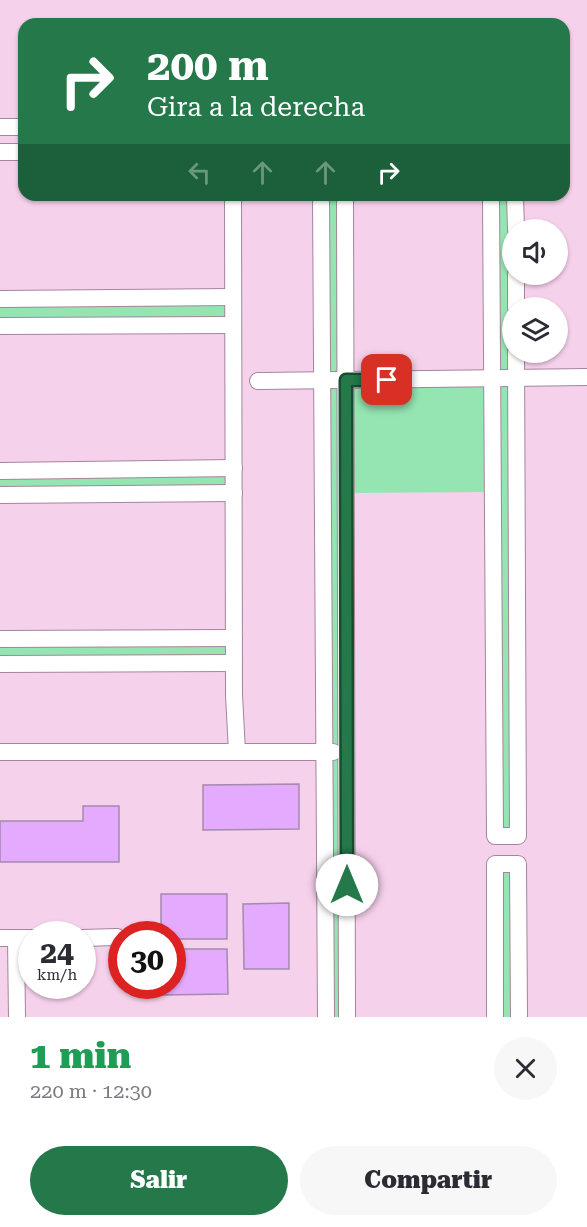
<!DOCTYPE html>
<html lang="es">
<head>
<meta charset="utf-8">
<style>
  :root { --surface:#fff; --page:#f7f7f7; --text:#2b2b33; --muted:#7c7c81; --accent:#24784a }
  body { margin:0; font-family:"Roboto Serif",serif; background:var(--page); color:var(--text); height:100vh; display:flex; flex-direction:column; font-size:22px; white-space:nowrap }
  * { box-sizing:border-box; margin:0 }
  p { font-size:20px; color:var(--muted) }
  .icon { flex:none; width:33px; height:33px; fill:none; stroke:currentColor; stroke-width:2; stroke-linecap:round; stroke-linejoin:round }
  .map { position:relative; height:1017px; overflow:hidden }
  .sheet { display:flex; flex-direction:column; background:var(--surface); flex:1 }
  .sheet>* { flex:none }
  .top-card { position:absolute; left:18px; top:18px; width:552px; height:183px; border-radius:18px; box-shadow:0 2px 4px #0004; background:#24784a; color:#fff; overflow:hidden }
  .tools { position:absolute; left:502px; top:219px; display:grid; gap:12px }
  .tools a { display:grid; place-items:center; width:66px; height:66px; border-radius:50%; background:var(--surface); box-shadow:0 2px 4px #0004; font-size:30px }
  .speed { position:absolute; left:18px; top:921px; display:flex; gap:12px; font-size:30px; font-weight:700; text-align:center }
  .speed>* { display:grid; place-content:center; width:78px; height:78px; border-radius:50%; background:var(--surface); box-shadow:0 2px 4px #0004; line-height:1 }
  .speed small { font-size:15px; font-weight:400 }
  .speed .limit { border:9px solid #d22; background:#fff; color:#111 }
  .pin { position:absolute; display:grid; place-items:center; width:51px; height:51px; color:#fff; margin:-26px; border-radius:12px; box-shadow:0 3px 9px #0006 }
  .me { position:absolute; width:66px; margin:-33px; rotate:0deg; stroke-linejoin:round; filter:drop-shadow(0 0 4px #0008) }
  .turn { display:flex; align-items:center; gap:21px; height:126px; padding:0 30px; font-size:27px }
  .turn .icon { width:78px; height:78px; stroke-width:2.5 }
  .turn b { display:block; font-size:42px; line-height:51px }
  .lanes { display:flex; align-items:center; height:57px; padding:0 30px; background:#0003; justify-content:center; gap:30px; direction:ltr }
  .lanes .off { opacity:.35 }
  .round { display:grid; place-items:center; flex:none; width:63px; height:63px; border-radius:32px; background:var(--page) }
  .summary { display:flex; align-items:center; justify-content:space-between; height:102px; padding:0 30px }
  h1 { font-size:36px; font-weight:800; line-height:45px; color:#1e9e55 }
  .action { display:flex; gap:12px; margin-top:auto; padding:12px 30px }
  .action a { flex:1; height:69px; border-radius:36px; background:var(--accent); color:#fff; font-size:24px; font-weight:800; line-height:69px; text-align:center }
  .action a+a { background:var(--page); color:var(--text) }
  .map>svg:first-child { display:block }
  .green { fill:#95e5b2 }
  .building { fill:#e4aafe; stroke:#a28bac; stroke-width:1.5 }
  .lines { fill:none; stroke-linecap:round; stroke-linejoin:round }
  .minor-casing { stroke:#a5849d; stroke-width:18 }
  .minor { stroke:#fff; stroke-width:16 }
  .route-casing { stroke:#174e30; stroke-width:15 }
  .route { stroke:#24784a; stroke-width:10 }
</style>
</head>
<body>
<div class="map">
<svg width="587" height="1017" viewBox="0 0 587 1017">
  <rect width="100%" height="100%" fill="#f6d1ec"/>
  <g class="green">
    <path d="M321,195h24l1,184 146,-1 -1,-183h24l-2,35v122l5,484h-23l-2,-344 -147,1 1,524h-21z"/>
    <path d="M233,297v28l-233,1v-27z"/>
    <path d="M234,468v25l-234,2v-24z"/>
    <path d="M234,638v25l-234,1v-25z"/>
    <path d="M495,864h23l1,153h-24z"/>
  </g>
  <g class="building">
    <path d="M299,784v45l-96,1v-45z"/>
    <path d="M83,806h36v56h-119v-41h83z"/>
    <path d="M161,894h66v45h-55v-5h-11z"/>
    <path d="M289,903v66h-45l-1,-65z"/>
    <path d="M172,949h55l1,45 -66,1v-9h10z"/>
  </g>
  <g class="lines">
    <defs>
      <g id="minor">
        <path d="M0,127h24"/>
        <path d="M0,152h24"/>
        <path d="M233,195l1,500 3,57"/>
        <path d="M321,195l5,822"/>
        <path d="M345,195l2,822"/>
        <path d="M491,195l4,641h23l-2,-484"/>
        <path d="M515,195l1,35"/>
        <path d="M516,274v34"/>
        <path d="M0,299l233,-2"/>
        <path d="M0,326l233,-1"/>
        <path d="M258,381l329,-4"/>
        <path d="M0,471l234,-3"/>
        <path d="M0,495l234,-2"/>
        <path d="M0,639l234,-1"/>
        <path d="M0,664l234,-1"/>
        <path d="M0,752h333"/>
        <path d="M0,938h32"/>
        <path d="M16,938l1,79"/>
        <path d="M82,938l35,-1"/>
        <path d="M495,1017v-153h23l1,153"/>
      </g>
    </defs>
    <use href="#minor" class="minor-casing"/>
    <use href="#minor" class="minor"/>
  </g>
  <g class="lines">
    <defs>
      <path id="route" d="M347,885l-1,-505h41"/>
    </defs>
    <use href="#route" class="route-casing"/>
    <use href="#route" class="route"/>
  </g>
</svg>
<div class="tools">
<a><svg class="icon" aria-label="sound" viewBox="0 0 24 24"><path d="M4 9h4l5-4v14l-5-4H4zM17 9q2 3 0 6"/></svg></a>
<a><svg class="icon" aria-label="layers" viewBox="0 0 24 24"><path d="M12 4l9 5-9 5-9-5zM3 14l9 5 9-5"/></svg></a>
</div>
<div class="speed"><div>24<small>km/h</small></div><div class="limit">30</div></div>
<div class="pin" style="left:387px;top:380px;background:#d93025"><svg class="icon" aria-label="arrive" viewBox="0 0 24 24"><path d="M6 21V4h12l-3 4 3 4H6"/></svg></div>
<svg class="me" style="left:347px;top:885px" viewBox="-20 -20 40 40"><circle r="19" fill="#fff"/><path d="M0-13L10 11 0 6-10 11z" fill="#24784a"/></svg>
<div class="top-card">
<div class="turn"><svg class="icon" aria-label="right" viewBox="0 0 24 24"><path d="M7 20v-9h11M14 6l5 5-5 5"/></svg><div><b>200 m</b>Gira a la derecha</div></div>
<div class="lanes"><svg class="icon off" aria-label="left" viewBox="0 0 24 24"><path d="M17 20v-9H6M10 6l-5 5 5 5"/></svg><svg class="icon off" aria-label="ahead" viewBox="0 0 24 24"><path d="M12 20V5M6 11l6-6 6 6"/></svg><svg class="icon off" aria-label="ahead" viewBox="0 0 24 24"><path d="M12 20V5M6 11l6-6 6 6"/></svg><svg class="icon" aria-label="right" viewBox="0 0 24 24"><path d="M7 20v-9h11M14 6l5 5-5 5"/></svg></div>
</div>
</div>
<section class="sheet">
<div class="summary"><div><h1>1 min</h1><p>220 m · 12:30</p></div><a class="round"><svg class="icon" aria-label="close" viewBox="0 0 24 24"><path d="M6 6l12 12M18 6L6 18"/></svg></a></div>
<div class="action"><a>Salir</a><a>Compartir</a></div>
</section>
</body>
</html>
